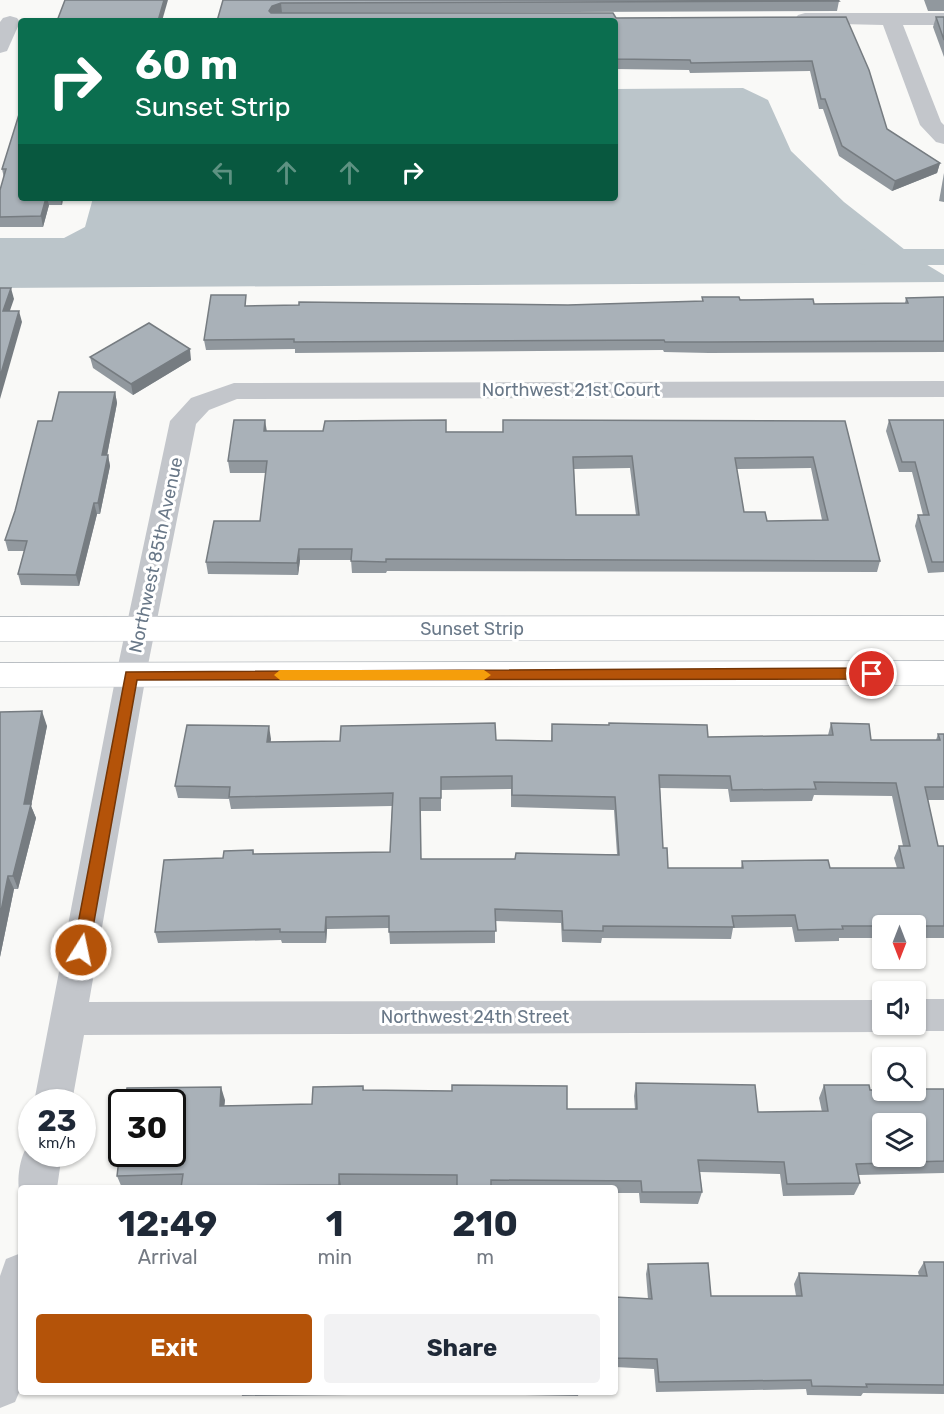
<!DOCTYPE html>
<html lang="en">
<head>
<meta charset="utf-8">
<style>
  :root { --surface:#fff; --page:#f2f2f3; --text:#1f2937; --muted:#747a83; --accent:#b45309 }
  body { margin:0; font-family:Rubik,sans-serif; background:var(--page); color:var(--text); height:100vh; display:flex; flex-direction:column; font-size:22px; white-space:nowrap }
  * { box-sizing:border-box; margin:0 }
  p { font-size:20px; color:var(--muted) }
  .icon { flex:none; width:33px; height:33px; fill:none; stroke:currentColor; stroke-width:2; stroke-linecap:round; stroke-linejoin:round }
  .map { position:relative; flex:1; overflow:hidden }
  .panel { position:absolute; left:18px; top:1185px; width:600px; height:210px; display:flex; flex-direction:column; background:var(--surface); border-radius:6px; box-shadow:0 2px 4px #0004 }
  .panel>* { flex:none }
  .banner { position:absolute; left:18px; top:18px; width:600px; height:183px; border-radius:6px; box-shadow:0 2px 4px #0004; background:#0b6e4f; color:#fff; overflow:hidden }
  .needle { width:39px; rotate:180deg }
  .fabs { position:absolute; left:872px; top:915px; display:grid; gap:12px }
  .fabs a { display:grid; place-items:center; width:54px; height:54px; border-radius:6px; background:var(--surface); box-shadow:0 2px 4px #0004; font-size:30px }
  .speed { position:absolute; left:18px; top:1089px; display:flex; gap:12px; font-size:30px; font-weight:700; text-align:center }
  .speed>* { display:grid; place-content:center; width:78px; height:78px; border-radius:50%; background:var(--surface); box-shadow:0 2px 4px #0004; line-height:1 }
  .speed small { font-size:15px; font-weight:400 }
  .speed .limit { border:3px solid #111; border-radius:9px; background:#fff; color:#111 }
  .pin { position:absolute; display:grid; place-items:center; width:51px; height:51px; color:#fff; margin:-26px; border:3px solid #fff; border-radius:50%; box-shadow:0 2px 6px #0007 }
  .me { position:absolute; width:66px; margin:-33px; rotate:10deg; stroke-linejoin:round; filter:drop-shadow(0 0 4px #0008) }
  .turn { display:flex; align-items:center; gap:21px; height:126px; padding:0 18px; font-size:27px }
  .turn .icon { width:78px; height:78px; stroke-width:2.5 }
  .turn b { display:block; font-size:42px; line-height:51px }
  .lanes { display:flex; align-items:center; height:57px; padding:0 18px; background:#0003; justify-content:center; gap:30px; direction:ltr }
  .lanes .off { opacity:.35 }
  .eta { display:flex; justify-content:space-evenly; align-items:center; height:102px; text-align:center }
  .eta b { font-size:36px; font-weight:700; line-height:42px }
  .button { display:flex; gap:12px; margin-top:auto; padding:12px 18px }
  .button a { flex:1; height:69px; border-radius:6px; background:var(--accent); color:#fff; font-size:24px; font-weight:700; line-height:69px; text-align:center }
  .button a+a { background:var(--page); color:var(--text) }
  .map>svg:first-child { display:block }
  .water { fill:#bbc5ca }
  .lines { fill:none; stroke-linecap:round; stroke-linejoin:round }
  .canal { fill:#bbc5ca; fill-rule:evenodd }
  .secondary-casing { stroke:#b5babf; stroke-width:1 }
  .street { fill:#c3c6cb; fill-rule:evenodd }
  .secondary { fill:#fff; fill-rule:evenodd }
  .wall { fill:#91989e; fill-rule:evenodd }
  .shaded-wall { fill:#767c81 }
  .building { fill:#a9b1b8; stroke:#767c81; stroke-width:1.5; fill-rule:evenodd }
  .route { fill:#b45309; stroke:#753606; stroke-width:1.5 }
  .slow { fill:#f59e0b }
  .labels { text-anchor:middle; stroke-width:6; stroke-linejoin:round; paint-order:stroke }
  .street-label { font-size:18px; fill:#697888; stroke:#fff }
</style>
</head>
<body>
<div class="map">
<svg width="944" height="1414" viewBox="0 0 944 1414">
  <rect width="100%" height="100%" fill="#f9f9f7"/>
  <path class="water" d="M743,88l25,12 23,51 53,51 70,55 30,18v7l-944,6v-50h64l21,-11 8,-29h522v-109z"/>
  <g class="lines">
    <path class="canal" d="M866,249h78v16h-78l-9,-2 -4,-6 4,-6z"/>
    <defs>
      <g id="secondary">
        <path d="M944,616v24l-944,1v-24z"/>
        <path d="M944,661v24l-944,2v-24z"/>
      </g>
    </defs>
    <use href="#secondary" class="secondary-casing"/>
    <g class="street">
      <path d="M805,13h139v12h-41l38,97 3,3v19l-8,-2 -16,-17 -37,-100 -85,-2 -3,-4 3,-4z"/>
      <path d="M10,16l7,2 3,4 -13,29 -7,2v-31l3,-4z"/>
      <path d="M944,381v16l-707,2 -28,11 -13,14 -50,251 -57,327 793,-2v24h14l-1,4 -13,4 -798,3 -12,67h-38l82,-427 54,-254 21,-23 43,-15z"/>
      <path d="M915,999h29v32h-29l-13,-4 -1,-3h14z"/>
      <path d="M32,1140v14h30l-5,34h-36v9c-6,-15 -1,-46 11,-57z"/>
      <path d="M21,1253v135l-6,14 -15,6v-132l6,-17z"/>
    </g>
    <use href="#secondary" class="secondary"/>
  </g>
  <g class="wall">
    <path d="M223,0l616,1 -2,10 -556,2 335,5 230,-1 41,112 53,34 -3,10 -45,18 -53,-35 -16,-47h-4l-9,-38 -120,2 -1,-3 -74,-1v-48h-398z"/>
    <path d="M924,0h20v11h-16z"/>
    <path d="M936,17h8v40l-11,-30z"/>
    <path d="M21,108v90h42l-1,7h-13l-6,22h-43v-37l4,-12 -2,-9z"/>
    <path d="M944,173v29l-5,-1z"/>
    <path d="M702,297l112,7 91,-1 1,-5 38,-1v55l-235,1 -45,-1 -1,-2 -368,3v-4l-89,1 -2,-10 44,-34 320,-1 134,-4z"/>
    <path d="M90,357l101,3 -58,35 -40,-27z"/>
    <path d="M115,392l2,11 -10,52h1l2,11 -10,48h-3l-18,72 -58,-1 -3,-11 6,-23h-16l-3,-11 47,-119z"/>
    <path d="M889,420h55v152l-16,1 -13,-47 3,-11h5l-11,-43h-13l-13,-41z"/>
    <path d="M845,421l35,140 -3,11 -490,-1 -1,2h-34l-1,-13h-51l-2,15 -90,-1 -2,-12 54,-41 6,-48h-36l-2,-12 39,-30 236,1zM630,468l6,47h-60l-2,-46zM811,468l11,52 -55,1 -23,-9 -7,-43z"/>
    <path d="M0,712l47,14 -16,80 5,12 -18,71h-4l-14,68z"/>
    <path d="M831,723l40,17h65l2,-6h6v66h-16l10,46h6v92h-29v-12h-33v12h-43v3l-44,1 -3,-15 -59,1 -2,11 -129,-1 -1,5 -39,-1 -1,-19 -66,-2v22l-105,1 -1,-16 -62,1 -1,14h-44l-1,-3 -123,3 -3,-11 68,-74 30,-8 1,4 136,-2 2,-46 -161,3 -2,-10 -51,-1 -3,-12 96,-47 -1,3 226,-2 55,1 1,-17 156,13 120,-2zM660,788l68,1 2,13 82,-1 2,-6 78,1 11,50h-4l-5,12 3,10h-67l-88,-7 -1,7h-73l-5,-20zM511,789v18l103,3 3,44 -102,5h-94v-48h20v-21z"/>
    <path d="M636,1083l122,29h64l-3,-14 5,-13 46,5 74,-1v84l-86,2 2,8 -6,12 -71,1 -3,-22 -80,-2 2,20 -4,12 -58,-1 -1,-10h-24v-5h-158v-1l-116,-1v2h-160v-2l-59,2 -5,-12 108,-76 -1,6 88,-2 51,-18 1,4 203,19h68l-1,-13z"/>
    <path d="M924,1262h20v132l-81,-1 -2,3 -54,-1 -1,-6 -150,3 -2,-23 -39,-2v-70l33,2 -2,-25 2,-10 63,32h85l-2,-12 5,-11 120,3 -1,-4z"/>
    <path d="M88,1392h89l-87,2z"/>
    <path d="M241,1392h110v3l-109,1z"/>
    <path d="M525,1392h54l-1,4 -53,-1z"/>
  </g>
  <g class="shaded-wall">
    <path d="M164,0h4l-6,21h-4z"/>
    <path d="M281,3l1,10 -9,3 -4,-5 3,-5z"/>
    <path d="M940,163l-3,10 -45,18 3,-10z"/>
    <path d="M46,198h1l2,7 -6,22 -2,-11z"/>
    <path d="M60,198h3l-1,7z"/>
    <path d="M11,288l3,11 -8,23 -3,-11z"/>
    <path d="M19,311l3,11 -22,77v-22z"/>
    <path d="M190,349l1,11 -58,35 -2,-11z"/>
    <path d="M115,392l2,11 -12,63 -3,-11z"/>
    <path d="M265,420l2,12 -3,-1z"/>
    <path d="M108,455l2,11 -10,48 -2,-11z"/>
    <path d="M94,503l3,11 -18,72 -3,-11z"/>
    <path d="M299,549l1,11 -2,15 -1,-12z"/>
    <path d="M42,711l5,15 -16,80 5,12 -18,71 -5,-13 11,-72z"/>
    <path d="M269,726l2,13 -2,16 -2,-13z"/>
    <path d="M8,876l6,13 -14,68v-41z"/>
    <path d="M326,917l1,12 -1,14 -1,-11z"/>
    <path d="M221,1087l4,13 -2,18 -3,-12z"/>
    <path d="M339,1174l2,12v2h-1l-1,-3z"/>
  </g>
  <g class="building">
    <path d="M65,0h99l-6,21h-101z"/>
    <path d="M223,0h615l1,1 -558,2 -9,3 -3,5 2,2h342l3,5 230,-1 23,53 18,59 53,34 -45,18 -53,-35 -17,-47h-4l-9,-38 -121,2 -1,-3 -75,-1v-38h-398z"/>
    <path d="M936,17h8v23z"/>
    <path d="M21,108v90h25l-5,18 -41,1v-27l6,-21h-4z"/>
    <path d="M0,288h11l-8,23h16l-19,66z"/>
    <path d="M211,295h35l-1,11 54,-1v-3l269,3 135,-4 -1,-4h37l1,3 73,-1 1,5 94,-1 -2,-5 36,-1h2v44l-234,1h-45l-1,-2 -370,2v-3l-90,1z"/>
    <path d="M149,323l41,26 -59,35 -41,-27z"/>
    <path d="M59,392h56l-13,63h6l-10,48h-4l-18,72 -58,-1 9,-33 -22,-1 10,-29 23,-90h14z"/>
    <path d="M234,420h31l-1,11h59l2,-10 121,-1v12h57v-12l342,1 35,140 -494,-2v3l-35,-1 1,-12h-53l-2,14 -91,-1 8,-41h46l7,-60h-39zM632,456l7,59h-63l-3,-58zM813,457l15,63 -61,1 -2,-9h-21l-9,-54z"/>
    <path d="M889,420h55v142h-12l-14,-47h11l-14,-53h-13z"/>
    <path d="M42,711l-18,93h7l-18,72h-5l-8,40v-204z"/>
    <path d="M495,723l1,17 56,1v-17l57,1v-2l98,2 1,12 125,-2 -2,-12 38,1 2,16h69l-2,-6h6v53h-19l13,59h6v80h-102l1,3 -45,1 -3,-15 -63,1 2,11 -131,-1v5l-40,-1 -1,-19 -67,-2 1,22 -107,1v-16l-63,1 -1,15h-45v-3l-125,3 9,-72 59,-2 1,-7 29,-1v4l137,-2 3,-59 -164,4 1,-10 -55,-1 12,-61 82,1 -2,16 73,-1 1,-15zM659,775l71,1 2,14 84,-1 -2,-7 82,1 14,63h-11l5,22h-74l-2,-8 -86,1 1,7h-75l-1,-20h-4zM512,776v19l103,2 4,58 -103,-2 -1,6h-94l-1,-61h21v-21z"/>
    <path d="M636,1083l119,2 3,27 70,-1 -4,-26h45l1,5h45v-1h29v72l-88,3 4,19 -73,1 -3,-22 -86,-2 4,32h-60l-1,-11 -150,-1v8h-34v-13l-118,-1v11l-125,1v2h-33l2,-14 -66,2 5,-42v20h50v-52h-47l2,-14 94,-1 -1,19 92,-2 1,-17 50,-1v4l89,1v-6l115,1v23h70zM882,1124h33v32h-33z"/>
    <path d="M924,1262h20v123l-78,-1 1,3 -55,-1 -1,-6 -152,2 -2,-23 -42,-1v-61l37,2 -4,-35 60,-1 3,33h91l-3,-23 128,3z"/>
  </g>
  <path class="route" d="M872,668l7,6 -7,5 -735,1 -48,270 -3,5 -5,2 -6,-2 -2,-5 53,-278z"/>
  <path class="slow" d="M280,670h204l7,5 -7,5h-204l-6,-5z"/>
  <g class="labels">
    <g class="street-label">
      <text x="571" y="396">Northwest 21st Court</text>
      <text transform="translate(156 555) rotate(-78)" y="6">Northwest 85th Avenue</text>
      <text x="472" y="635">Sunset Strip</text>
      <text x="475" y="1023">Northwest 24th Street</text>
    </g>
  </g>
</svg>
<div class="fabs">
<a><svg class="needle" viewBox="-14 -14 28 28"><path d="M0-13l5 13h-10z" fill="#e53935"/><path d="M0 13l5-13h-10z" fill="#747a83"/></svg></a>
<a><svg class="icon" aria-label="sound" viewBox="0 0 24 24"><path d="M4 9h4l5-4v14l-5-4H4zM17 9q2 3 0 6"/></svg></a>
<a><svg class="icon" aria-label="search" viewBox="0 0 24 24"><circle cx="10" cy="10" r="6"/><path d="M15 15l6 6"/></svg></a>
<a><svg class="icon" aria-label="layers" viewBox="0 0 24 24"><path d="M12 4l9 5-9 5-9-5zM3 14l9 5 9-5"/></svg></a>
</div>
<div class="speed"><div>23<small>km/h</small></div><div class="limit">30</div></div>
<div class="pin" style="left:872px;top:674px;background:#d93025"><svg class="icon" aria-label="arrive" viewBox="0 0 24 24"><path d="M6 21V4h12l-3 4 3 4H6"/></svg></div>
<svg class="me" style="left:81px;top:950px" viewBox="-20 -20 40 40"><circle r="17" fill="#b45309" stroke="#fff" stroke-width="3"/><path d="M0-11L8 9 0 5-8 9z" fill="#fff"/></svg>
<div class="banner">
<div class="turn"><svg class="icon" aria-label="right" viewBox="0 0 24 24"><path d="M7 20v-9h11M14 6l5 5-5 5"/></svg><div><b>60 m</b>Sunset Strip</div></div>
<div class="lanes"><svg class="icon off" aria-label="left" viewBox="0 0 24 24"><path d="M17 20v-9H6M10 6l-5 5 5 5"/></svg><svg class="icon off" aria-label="ahead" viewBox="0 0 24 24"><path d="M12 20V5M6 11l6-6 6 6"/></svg><svg class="icon off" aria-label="ahead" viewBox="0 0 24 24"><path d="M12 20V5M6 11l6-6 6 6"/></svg><svg class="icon" aria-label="right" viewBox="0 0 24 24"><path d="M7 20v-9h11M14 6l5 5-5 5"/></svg></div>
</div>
<section class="panel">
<div class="eta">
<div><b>12:49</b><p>Arrival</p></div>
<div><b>1</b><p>min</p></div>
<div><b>210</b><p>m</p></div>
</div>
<div class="button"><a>Exit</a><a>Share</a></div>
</section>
</div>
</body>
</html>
